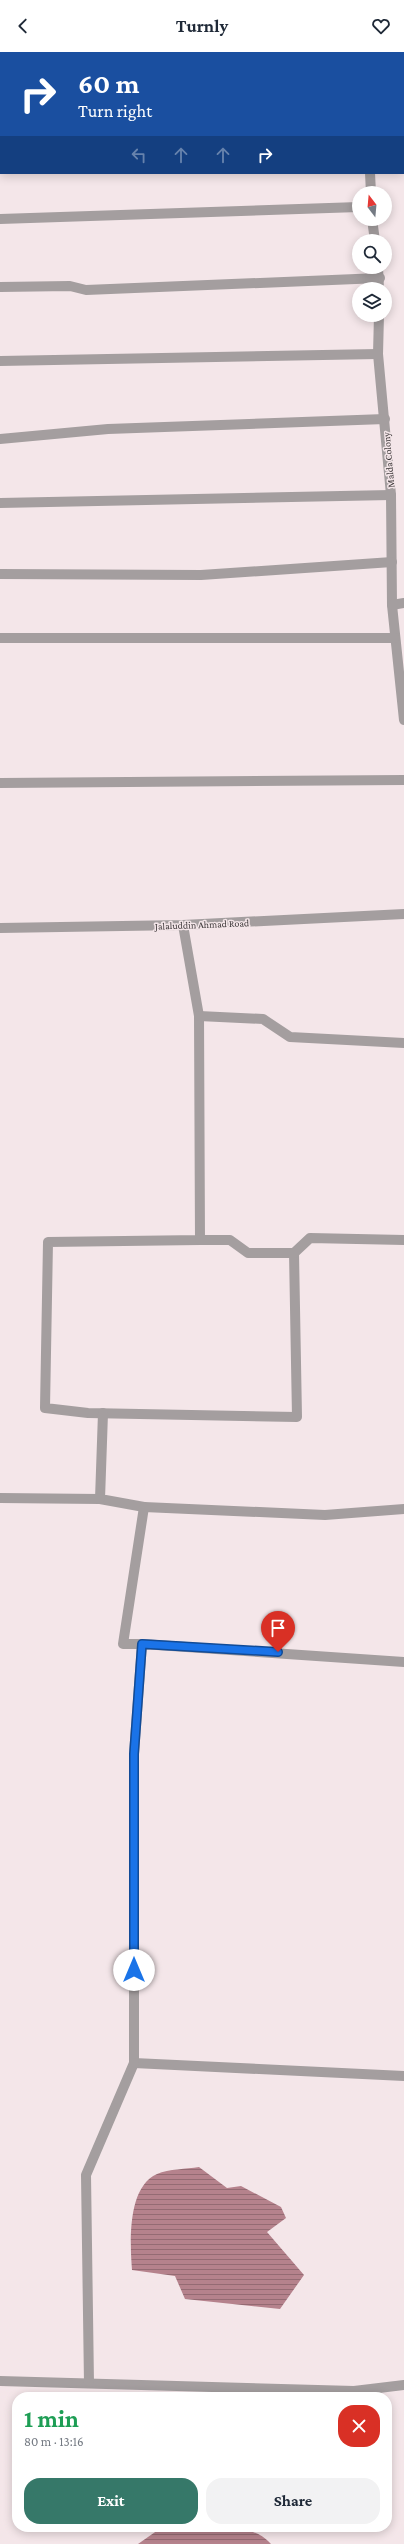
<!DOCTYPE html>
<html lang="en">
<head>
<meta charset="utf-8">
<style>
  :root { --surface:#fff; --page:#f2f2f3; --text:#1f2937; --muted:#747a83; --accent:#367869 }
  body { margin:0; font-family:"Crimson Pro",serif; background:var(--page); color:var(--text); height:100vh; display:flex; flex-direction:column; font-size:15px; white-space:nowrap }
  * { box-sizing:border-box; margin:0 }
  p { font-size:13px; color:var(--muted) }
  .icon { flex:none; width:22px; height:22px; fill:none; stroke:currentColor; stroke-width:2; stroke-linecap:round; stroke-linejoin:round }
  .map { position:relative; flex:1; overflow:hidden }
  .details { position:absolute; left:12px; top:2340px; width:380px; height:140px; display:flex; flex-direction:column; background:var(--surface); border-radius:16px; box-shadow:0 2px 10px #0003 }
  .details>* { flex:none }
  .hud { position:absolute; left:0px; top:0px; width:404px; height:122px; box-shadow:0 2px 10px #0003; background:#1a4fa0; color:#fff; overflow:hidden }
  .needle { width:26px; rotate:344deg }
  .controls { position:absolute; left:352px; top:134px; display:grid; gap:8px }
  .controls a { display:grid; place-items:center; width:40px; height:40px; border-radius:50%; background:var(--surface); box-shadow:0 2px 10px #0003; font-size:20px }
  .pin { position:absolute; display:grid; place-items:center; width:34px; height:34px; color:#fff; margin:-41px -17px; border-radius:50% 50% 50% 0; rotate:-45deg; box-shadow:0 0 4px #0007 }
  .pin .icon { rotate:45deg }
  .me { position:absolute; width:44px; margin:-22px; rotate:0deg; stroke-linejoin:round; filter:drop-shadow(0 0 3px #0008) }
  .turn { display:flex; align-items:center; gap:14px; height:84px; padding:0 12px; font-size:18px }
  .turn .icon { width:52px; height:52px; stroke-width:2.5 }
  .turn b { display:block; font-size:28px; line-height:34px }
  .lanes { display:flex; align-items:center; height:38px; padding:0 12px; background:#0003; justify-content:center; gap:20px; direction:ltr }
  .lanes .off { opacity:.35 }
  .round { display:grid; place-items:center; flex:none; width:42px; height:42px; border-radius:16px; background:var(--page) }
  .summary { display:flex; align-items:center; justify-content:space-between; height:68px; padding:0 12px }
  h1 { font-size:24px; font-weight:700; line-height:30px; color:#1e9e55 }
  .cta { display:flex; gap:8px; margin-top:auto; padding:8px 12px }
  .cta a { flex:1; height:46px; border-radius:16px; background:var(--accent); color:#fff; font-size:16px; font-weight:700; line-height:46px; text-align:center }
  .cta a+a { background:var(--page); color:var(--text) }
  header { display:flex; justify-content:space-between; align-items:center; height:52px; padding:0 12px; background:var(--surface); font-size:18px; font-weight:700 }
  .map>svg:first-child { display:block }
  .water { fill:url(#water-rules) }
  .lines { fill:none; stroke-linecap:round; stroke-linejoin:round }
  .minor { stroke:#a49e9f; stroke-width:10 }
  .tertiary { stroke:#a49e9f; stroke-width:10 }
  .route-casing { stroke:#114b97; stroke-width:10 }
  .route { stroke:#1a73e8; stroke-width:7 }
  .labels { text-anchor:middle; stroke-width:3; stroke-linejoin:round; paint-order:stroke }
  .street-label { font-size:10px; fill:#3c3738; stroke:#f4e6e9 }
</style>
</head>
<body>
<header><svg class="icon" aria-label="back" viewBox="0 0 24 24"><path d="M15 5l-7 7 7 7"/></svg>Turnly<svg class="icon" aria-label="heart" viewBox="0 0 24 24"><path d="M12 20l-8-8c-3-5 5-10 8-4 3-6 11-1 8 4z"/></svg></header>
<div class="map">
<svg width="404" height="2492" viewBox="0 0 404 2492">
  <defs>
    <pattern id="water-rules" width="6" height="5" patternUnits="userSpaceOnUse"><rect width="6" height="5" fill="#b5828c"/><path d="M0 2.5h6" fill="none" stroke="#946b73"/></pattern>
  </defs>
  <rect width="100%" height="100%" fill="#f4e6e9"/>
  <g class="water">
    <path d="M199,2115l28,21 14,-2 40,21 5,11 -19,14 37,43 -24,34 -95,-10 -10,-23 -43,-6c-2,-27 -5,-83 25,-96 12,-5 29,-5 42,-7z"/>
    <path d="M184,2475c28,0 68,-5 87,17h-133l20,-14z"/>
  </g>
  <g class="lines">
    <g class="minor">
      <path d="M369,1v-1"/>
      <path d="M0,25h1"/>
      <path d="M0,94l1,-1"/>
      <path d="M370,121l1,20"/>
      <path d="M0,167l359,-12"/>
      <path d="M372,167l3,22"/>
      <path d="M378,215l1,22"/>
      <path d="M0,235l70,-1 16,4 294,-12"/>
      <path d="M379,263l-1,39 13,141 1,110 12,115"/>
      <path d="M0,309l378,-7"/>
      <path d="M0,387l108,-10 277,-10"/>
      <path d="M0,451l391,-8"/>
      <path d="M0,522l201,1 191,-13"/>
      <path d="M392,553l12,-2"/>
      <path d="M0,586h395"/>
      <path d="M0,731l404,-3"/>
      <path d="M183,873l16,91 1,224 -152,2 -3,166 43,5 209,4 -3,-164"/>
      <path d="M199,964l64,3 27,18 114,6"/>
      <path d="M200,1188h30l18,13h46l16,-15 94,2"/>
      <path d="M103,1361l-3,86 44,8"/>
      <path d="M0,1446l100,1"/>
      <path d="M142,1592h-19l21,-137 181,8 79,-6"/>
      <path d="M404,1610l-262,-18 -8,110v309l270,13"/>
      <path d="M0,2329l354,10 50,-6"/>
      <path d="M89,2331l-3,-208 48,-112"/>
    </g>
    <path class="tertiary" d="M0,876l183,-3 221,-11"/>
  </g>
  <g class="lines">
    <defs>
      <path id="route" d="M134,1918v-216l8,-110 136,8"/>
    </defs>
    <use href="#route" class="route-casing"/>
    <use href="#route" class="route"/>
  </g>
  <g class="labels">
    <g class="street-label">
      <text transform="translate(388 408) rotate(-95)" y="4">Malda Colony</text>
      <text transform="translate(202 872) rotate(-2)" y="4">Jalaluddin Ahmad Road</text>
    </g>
  </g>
</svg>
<div class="controls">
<a><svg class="needle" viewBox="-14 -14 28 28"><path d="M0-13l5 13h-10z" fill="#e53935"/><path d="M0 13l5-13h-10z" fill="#747a83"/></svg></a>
<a><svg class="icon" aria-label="search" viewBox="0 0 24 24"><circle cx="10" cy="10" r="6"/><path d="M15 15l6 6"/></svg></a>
<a><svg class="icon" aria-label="layers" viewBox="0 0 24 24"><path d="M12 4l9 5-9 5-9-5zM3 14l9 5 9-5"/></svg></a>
</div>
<div class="pin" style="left:278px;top:1600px;background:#d93025"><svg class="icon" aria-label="arrive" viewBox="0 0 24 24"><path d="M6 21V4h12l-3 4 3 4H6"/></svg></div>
<svg class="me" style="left:134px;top:1918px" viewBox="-20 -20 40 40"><circle r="19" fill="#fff"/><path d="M0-13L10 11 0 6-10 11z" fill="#1a73e8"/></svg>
<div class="hud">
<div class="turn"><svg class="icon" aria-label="right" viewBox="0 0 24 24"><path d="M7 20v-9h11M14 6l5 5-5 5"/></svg><div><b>60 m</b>Turn right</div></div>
<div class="lanes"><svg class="icon off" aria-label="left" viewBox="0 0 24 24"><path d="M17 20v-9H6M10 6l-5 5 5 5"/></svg><svg class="icon off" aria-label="ahead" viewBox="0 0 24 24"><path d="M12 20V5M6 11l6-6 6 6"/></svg><svg class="icon off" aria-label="ahead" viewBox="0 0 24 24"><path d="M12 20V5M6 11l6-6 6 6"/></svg><svg class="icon" aria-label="right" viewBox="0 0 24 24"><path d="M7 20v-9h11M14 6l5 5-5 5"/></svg></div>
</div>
<section class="details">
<div class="summary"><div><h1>1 min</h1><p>80 m · 13:16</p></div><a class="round" style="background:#d93025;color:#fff"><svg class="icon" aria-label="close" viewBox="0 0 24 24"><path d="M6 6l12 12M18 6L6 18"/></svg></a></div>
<div class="cta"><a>Exit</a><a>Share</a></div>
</section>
</div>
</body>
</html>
